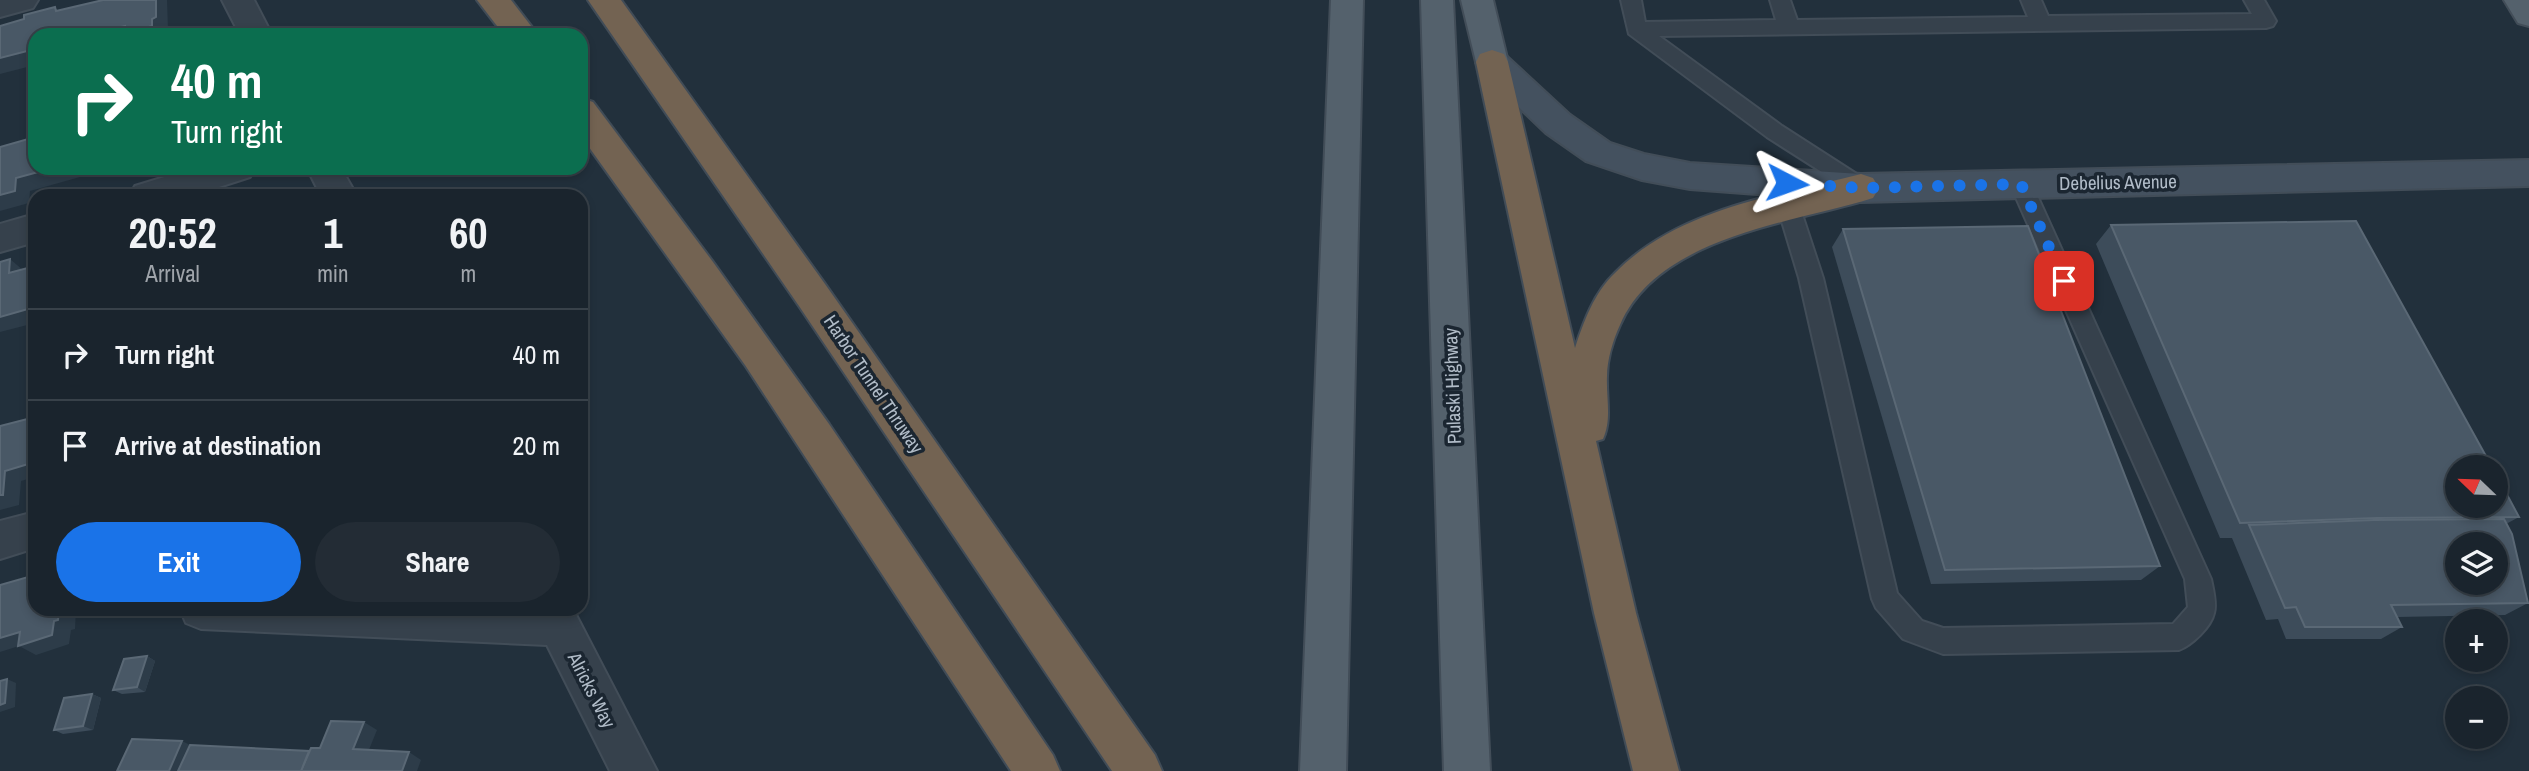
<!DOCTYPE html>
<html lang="en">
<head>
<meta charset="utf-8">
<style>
  :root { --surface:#1a242d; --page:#232c35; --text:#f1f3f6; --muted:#9fa4aa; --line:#384149; --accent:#1a73e8 }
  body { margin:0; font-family:"Archivo Narrow",sans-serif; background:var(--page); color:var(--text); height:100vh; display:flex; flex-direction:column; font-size:26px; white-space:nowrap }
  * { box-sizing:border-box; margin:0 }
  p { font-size:23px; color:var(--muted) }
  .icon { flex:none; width:38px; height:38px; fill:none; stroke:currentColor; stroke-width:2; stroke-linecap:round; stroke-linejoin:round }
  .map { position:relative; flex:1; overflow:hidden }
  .side { position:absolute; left:28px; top:189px; width:560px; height:427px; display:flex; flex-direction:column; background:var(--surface); border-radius:21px; box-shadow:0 4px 10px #0003,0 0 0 2px var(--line) }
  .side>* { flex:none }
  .guide { position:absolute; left:28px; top:28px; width:560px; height:147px; border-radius:21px; box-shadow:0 4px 10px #0003,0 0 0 2px var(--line); background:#0b6e4f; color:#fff; overflow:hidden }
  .needle { width:46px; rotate:293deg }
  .tools { position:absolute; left:2445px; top:455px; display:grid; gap:14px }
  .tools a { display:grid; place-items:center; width:63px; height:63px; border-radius:50%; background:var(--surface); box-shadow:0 4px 10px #0003,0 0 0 2px var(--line); font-size:35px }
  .pin { position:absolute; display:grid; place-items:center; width:60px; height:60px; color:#fff; margin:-30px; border-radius:14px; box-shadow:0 4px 10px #0006 }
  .me { position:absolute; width:77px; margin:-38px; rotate:94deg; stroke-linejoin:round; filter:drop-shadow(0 0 5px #0008) }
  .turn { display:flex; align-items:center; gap:24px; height:147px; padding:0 28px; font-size:32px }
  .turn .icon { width:91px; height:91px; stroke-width:2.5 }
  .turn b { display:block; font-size:49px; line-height:60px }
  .eta { display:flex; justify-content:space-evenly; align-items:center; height:119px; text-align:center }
  .eta b { font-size:42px; font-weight:700; line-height:49px }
  .button { display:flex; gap:14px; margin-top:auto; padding:14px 28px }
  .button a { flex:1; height:80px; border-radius:42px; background:var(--accent); color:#fff; font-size:28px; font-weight:700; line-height:80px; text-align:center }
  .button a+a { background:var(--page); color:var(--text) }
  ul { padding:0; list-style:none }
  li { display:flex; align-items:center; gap:21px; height:91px; padding:0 28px; border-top:2px solid var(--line) }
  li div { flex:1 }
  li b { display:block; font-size:26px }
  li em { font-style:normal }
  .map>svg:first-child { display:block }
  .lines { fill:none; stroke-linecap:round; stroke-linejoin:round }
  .service-casing { stroke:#424d58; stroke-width:4 }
  .minor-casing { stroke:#424d58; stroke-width:4 }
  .secondary-casing { stroke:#424d58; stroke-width:4 }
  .primary-casing { stroke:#424d58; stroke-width:4 }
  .motorway-casing { stroke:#414c57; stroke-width:4 }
  .service { fill:#36414c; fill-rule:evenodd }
  .minor { fill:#36414c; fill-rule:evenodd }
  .secondary { fill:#44515f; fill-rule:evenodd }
  .primary { fill:#54616c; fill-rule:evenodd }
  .motorway { fill:#736352; fill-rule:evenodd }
  .wall { fill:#3d4c5a }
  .shaded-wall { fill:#2d3c49 }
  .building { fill:#495866; stroke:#5a6875; stroke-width:2; fill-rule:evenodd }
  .route { stroke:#1a73e8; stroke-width:12; stroke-dasharray:0 21.6 }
  .labels { text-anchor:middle; stroke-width:7; stroke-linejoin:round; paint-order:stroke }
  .street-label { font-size:19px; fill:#b1bcc8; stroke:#1b2631 }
</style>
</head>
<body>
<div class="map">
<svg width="2529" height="771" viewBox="0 0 2529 771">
  <rect width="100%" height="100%" fill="#22303c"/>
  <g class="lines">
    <defs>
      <g id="service">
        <path d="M1621,0h20l4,22 131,-2 -6,-20h20l7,20 231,-3 -7,-17h20l7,16 204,-2 -8,-14h20l12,21 -3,5 -7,2 -607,8 123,90 87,56 3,6 -3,6 -8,3 -94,-60 -138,-103z"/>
        <path d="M2021,175l8,3 3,6 179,395c2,10 6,25 3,34 -3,14 -22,32 -35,37l-236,4 -40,-15 -27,-31 -4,-9 -73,-321 -21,-70 3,-6 8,-3 8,3 3,6 23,70 74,315 25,28 21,7 230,-4 15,-17 -3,-28 -175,-395 3,-6z"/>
      </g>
      <g id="minor">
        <path d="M0,0h38l-5,8 -33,9z"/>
        <path d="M222,0h32l18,35h-32z"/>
        <path d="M194,168h61l-5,9 -59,19h-62l6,-10z"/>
        <path d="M307,168h34l16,28h-36z"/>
        <path d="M35,214v28l-35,10v-28z"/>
        <path d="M35,512v36l-35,11v-38z"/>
        <path d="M180,609h393l84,162h-47l-63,-126 -346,-16 -15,-6z"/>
      </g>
      <path id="secondary" d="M1492,50l12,4 66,61 40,28 34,11 46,9 171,11 668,-14v26l-668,16 -171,-13 -48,-9 -56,-19 -40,-28 -66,-63 -4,-8 4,-8z"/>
      <g id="primary">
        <path d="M1331,0h32l-17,771h-46z"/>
        <path d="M1421,0h32l37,771h-46z"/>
        <path d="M1461,0h32l15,62 -4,8 -12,4 -12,-4 -4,-8z"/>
        <path d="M2504,0h25v26l-11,-3z"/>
      </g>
      <g id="motorway">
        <path d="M477,0h34l27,35h-34z"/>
        <path d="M588,0h33l204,284 330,471 7,16h-50l-313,-465z"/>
        <path d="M1492,50l12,4 4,8 67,286c9,-27 19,-55 40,-75 62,-64 163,-78 246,-99l12,4 6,10 -6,10c-80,25 -215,38 -253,127 -7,15 -13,35 -13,51 -1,22 5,43 -4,63l-7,2 40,172 43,158h-46l-39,-158 -118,-551 4,-8z"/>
        <path d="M581,98l12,4 120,160 116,162 224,331 7,16h-49l-266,-406 -164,-229z"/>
      </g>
    </defs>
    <use href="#service" class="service-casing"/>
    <use href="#minor" class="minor-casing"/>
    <use href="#secondary" class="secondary-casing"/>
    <use href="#primary" class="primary-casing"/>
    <use href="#motorway" class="motorway-casing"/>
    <use href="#service" class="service"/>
    <use href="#minor" class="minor"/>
    <use href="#secondary" class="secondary"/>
    <use href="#primary" class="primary"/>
    <use href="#motorway" class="motorway"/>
  </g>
  <g class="wall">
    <path d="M2111,225l408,292 -13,7 22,79 -23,12 -108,2 5,10 -21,12h-95l-8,-20 -12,1 -34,-82h-12l-124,-294z"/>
    <path d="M1843,229l317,337 -19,14 -210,4 -99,-337z"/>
    <path d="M147,656l8,5 -10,31 -23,2 -9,-4z"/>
    <path d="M92,694l9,4 -8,32 -30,4 -9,-4z"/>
  </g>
  <g class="shaded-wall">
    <path d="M156,0h11l1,30 -5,2v3h-75l64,-16z"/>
    <path d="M35,49v16l-35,9v-16z"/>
    <path d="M53,168h59l-82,23 -1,12 -29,8v-16l16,-17z"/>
    <path d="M10,259l14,12 -15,2z"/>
    <path d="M35,307v16l-35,9v-15z"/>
    <path d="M35,462v15l-14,4 -2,24 -19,5v-15l5,-24z"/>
    <path d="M59,609h17l-1,20 -4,1 -2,14 -33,11 -17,-9 -19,6v-14l54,-17z"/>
    <path d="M147,656l8,5 -10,31 -8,-5z"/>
    <path d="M7,679l9,4 -1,24 -15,5v-7z"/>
    <path d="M92,694l9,4 -8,32 -10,-4z"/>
    <path d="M364,722l13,8 -11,27 -13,-8z"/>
    <path d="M182,741l16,8 -10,22h-19z"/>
    <path d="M409,752l12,8 -4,11h-15z"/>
  </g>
  <g class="building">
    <path d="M103,0h53v17l-4,2v7l-27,8v-8l-37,9h-53v14l-35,9v-32l24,-7v-4l31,-8 1,4z"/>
    <path d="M35,137v31h18l-37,10 -1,13 -15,4v-48z"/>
    <path d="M2356,221l136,246h-35v39h39v-32l23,43 -142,1 -137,5 -129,-298z"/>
    <path d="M2028,226l132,340 -215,4 -102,-341z"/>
    <path d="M10,259l-1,14 26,-7v41l-35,10v-55z"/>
    <path d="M35,417v45l-30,9 -2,24h-3v-69z"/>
    <path d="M2504,519l8,15 16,69 -137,2 11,22h-97l-9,-20 -11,1 -36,-83 125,-5zM2457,544h39v39h-39z"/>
    <path d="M35,575v34h24l-1,11 -4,1 -2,14 -34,11 2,-14 -20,6v-53z"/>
    <path d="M147,656l-10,31 -24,3 11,-31z"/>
    <path d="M7,679l-2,24 -5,2v-24z"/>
    <path d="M92,694l-9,32 -29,4 10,-32z"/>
    <path d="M331,721l33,1 -11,27 56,3 -7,19h-101l10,-23h9z"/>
    <path d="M132,739l50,2 -13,30h-52z"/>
    <path d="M190,745l119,6 -8,20h-123z"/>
  </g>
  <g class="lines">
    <path class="route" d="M1787,183l74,5 160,-4 43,97"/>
  </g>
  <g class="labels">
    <g class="street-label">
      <text transform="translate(2118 182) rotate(-1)" y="7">Debelius Avenue</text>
      <text transform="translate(874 384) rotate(56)" y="7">Harbor Tunnel Thruway</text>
      <text transform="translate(1452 386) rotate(-92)" y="7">Pulaski Highway</text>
      <text transform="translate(592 690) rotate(63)" y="7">Alricks Way</text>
    </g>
  </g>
</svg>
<div class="tools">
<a><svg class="needle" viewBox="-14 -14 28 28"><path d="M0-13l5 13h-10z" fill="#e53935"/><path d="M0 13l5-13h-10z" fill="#9fa4aa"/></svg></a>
<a><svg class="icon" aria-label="layers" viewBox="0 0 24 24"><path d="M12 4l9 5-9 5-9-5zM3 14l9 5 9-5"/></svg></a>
<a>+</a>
<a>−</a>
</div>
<div class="pin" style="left:2064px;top:281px;background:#d93025"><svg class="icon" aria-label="arrive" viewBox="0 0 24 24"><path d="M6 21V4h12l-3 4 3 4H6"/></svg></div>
<svg class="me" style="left:1787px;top:183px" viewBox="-20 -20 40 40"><path d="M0-17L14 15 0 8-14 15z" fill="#1a73e8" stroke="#fff" stroke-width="4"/></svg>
<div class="guide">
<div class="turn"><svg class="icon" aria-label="right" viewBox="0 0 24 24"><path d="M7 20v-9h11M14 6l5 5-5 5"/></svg><div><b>40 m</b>Turn right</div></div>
</div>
<section class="side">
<div class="eta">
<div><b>20:52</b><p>Arrival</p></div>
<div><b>1</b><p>min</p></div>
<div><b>60</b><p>m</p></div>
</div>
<ul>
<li><svg class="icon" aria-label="right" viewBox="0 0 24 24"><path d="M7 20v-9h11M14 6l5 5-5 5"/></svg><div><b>Turn right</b></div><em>40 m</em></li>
<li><svg class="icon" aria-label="arrive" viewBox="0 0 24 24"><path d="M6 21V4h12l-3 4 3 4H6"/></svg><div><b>Arrive at destination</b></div><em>20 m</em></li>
</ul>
<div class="button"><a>Exit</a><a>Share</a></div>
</section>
</div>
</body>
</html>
